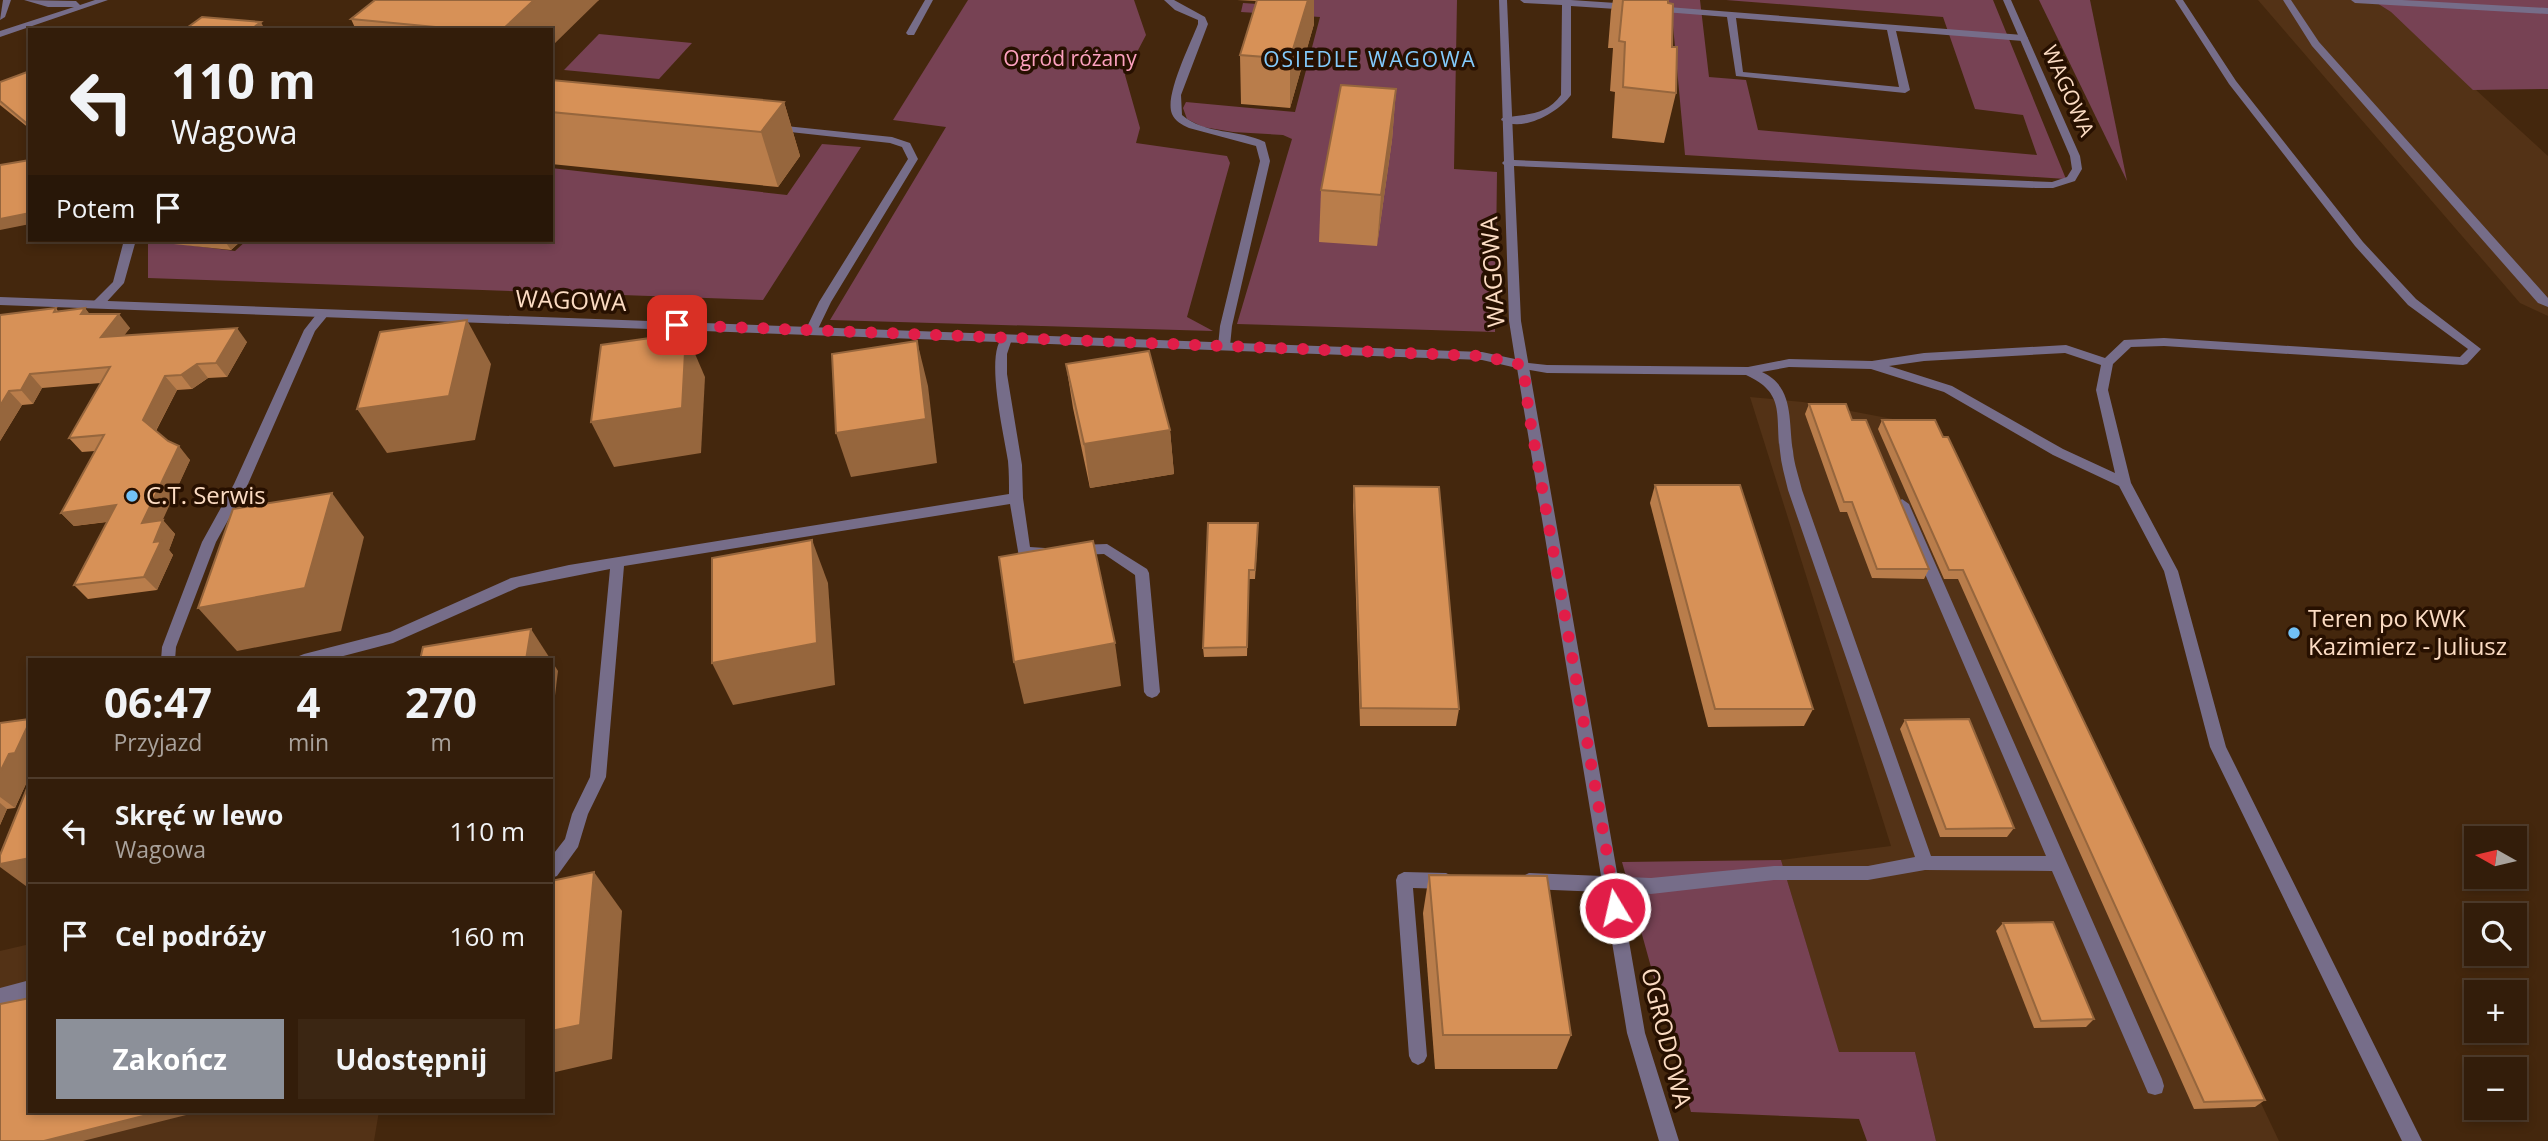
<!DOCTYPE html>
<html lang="pl">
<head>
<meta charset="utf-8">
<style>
  :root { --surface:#331d0a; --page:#3b2613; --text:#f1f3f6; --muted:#a9a29c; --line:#4e3b2b; --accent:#8c9099 }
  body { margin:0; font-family:"Open Sans",sans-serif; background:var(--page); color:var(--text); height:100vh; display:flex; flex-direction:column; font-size:26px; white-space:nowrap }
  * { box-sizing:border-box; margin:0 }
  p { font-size:23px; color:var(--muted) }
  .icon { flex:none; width:38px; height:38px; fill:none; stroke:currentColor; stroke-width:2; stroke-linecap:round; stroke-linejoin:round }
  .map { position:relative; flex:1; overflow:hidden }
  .details { position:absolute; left:28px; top:658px; width:525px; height:455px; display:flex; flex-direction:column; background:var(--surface); border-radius:0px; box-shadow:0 4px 10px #0003,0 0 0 2px var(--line) }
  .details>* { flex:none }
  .hud { position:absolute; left:28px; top:28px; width:525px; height:214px; border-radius:0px; box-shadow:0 4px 10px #0003,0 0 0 2px var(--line); background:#331d0a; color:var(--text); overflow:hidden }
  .needle { width:46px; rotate:278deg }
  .buttons { position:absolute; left:2464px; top:826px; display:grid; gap:14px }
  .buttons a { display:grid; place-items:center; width:63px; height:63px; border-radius:0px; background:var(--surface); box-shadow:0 4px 10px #0003,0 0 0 2px var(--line); font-size:35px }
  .pin { position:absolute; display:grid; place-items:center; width:60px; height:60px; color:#fff; margin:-30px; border-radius:14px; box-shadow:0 4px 10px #0006 }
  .me { position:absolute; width:77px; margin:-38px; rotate:351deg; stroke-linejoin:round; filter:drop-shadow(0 0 5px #0008) }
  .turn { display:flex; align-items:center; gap:24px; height:147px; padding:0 28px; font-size:32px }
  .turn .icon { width:91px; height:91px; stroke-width:2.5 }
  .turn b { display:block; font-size:49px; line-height:60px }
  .then { display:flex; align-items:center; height:66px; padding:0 28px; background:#0003; gap:14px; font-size:26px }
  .eta { display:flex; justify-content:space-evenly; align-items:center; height:119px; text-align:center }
  .eta b { font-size:42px; font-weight:700; line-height:49px }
  .primary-button { display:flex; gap:14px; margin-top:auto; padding:14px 28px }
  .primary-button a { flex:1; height:80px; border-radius:0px; background:var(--accent); color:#fff; font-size:28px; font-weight:700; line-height:80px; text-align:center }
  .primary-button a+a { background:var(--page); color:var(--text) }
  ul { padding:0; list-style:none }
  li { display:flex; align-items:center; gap:21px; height:105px; padding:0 28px; border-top:2px solid var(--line) }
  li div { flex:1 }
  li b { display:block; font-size:26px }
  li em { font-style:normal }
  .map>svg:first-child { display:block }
  .built { fill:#533216 }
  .green { fill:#774254 }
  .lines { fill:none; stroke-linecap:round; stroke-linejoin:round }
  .service { fill:#766d89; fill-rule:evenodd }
  .minor { fill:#766d89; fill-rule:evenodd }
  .tertiary { fill:#766d89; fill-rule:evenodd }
  .wall { fill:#b97d4b }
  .shaded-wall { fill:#96663d }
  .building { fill:#d79157; stroke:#96663d; stroke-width:2 }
  .route { stroke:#e11d48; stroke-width:12; stroke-dasharray:0 21.6 }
  .poi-dot { fill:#72c1f5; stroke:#271000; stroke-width:2.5 }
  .labels { text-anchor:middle; stroke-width:7; stroke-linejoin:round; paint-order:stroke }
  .far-park-label { font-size:21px; fill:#fda1bf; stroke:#271000 }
  .far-neighbourhood-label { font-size:21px; letter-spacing:2px; fill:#83cbfc; stroke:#271000 }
  .far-street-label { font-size:21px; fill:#fcdcc3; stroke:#271000 }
  .street-label { font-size:24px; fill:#fcdcc3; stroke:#271000 }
  .poi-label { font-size:24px; fill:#fcdcc3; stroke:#271000; text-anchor:start }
</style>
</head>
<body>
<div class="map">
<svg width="2548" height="1141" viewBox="0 0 2548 1141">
  <rect width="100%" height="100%" fill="#44270d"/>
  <g class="built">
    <path d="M2258,0h114l19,12 157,144v160l-28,-13z"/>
    <path d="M1750,397l53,5 137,26 339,713h-343l-21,-89 -76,1 -58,-193 110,-14z"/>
    <path d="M30,944v167h349l-5,30h-374v-190z"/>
  </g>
  <g class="green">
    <path d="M968,0h166l12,35 -21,40 15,53 -4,15 91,13 3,7 -43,154 26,14 -383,-11 116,-193 -53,-7z"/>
    <path d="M1273,0h184l-3,169 43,3 -2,160 -258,-8 55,-185 -9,-4 -50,-3 -30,-5 -16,-8 -4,-11 3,-6 109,10 25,-95 -79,-5 2,-9 29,2z"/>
    <path d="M1624,0h76l9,77 37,3 12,50 279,25 -14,-40 -48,-6 -32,-92 -217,-17h267l73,179 -381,-24 -14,-151z"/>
    <path d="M2039,0h51l37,181z"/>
    <path d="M2372,0h176v89l-75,1 -82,-78z"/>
    <path d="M599,34l93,9 -33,36 -95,-9z"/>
    <path d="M822,144l39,3 -98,153 -615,-22v-38l87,11 12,-11h304v-72l236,27z"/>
    <path d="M1781,860l58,192h76l21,89h-69l-8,-22 -168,-7 -69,-250z"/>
  </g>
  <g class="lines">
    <g class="service">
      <path d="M925,0h8l-19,35h-6l-2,-2z"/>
      <path d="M1164,0h10l31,17 3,7 -27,71 1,20c23,20 57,14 83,27l5,19 -38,165 -2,20 -6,4 -6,-4 2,-20 40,-165 -4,-15 -67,-18c-7,-3 -14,-7 -17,-14 -8,-18 19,-71 26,-90v-4l-23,-10z"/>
      <path d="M1520,0h51l60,4 5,3 -5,3 -60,-4v89c-13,18 -49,38 -70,25l1,-2c23,-4 44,-2 59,-23l1,-90 -38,-2z"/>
      <path d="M2175,0h8l53,81 127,161 53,57 65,50 -14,15 -4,1 -299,-19 -33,1 -18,17 -5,26 23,93 47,88 48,176 196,394h-20l-192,-394 -46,-176 -45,-85 -66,-31 -109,-63 -73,-23 -82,-2 -27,5c33,15 26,50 31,79 1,13 6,26 9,39l129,366h115l-151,-352 7,-5 7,5 253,575 2,7 -2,7 -7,2 -7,-2 -96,-222 -127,-1 -57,10h-94l-123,14 -122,-5 -6,-3 -2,-5 2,-5 6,-3 122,5 123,-12h94l47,-9 -127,-367c-3,-13 -7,-26 -8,-39 -5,-36 6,-58 -34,-76l-199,-2 -28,-5 -2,-3 2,-3 28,3 201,2 41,-8 83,2 52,-8 142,-8 39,13 19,-18 40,-2 296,19 8,-8 -60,-44 -53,-59 -126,-162zM2065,353l36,12 -5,25 19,83 -52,-24 -111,-63 -63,-20 35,-5z"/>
      <path d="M2283,0h8l28,42 229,256v9l-10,-4 -226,-257z"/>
      <path d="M2351,0h51l146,8v6l-193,-11z"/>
      <path d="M1655,6l368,29 5,3 -5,3 -127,-10 14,59 -5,3 -169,-17 -9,-59 -75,-6 -2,-2zM1736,18l151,12 12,57 -156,-15z"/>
      <path d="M776,125l116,12 18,6 8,16 -87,143 -13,27 -6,4 -6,-4 13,-27 89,-143 -6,-12 -12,-4 -118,-13v-4z"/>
      <path d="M124,240h12l-12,43 -23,25h-8v-6l20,-20z"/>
      <path d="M323,310l6,4 -14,17 -67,153 -32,58 -40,105 -1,13h-14l1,-13 40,-105 32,-58 70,-154 15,-19z"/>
      <path d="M1006,335l6,4 -5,15v20l15,91 1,33 7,49 15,1 2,4 -2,4 -26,1 -9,-53 -386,62 -18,211 -18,37 -10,33 -21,29 -6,2v-21l14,-18 7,-25 18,-37 20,-208 -91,18 -126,56 -65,17h-31l2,-4 5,-2 86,-22 121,-54 58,-13 440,-71c0,-11 0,-22 -1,-33 -3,-22 -26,-116 -2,-126z"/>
      <path d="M1107,544l40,25 2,4 11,119 -3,4 -5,2 -5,-2 -3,-4 -9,-117 -31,-21 -26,1 -7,-5 7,-5z"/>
      <path d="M1404,872l42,1 6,3 2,5 -2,5 -6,3 -33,-1 14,168 -3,6 -6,3 -6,-3 -3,-6 -13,-176 2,-5z"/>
      <path d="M30,980v17l-30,9v-18z"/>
    </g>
    <path class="minor" d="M1499,0h8l7,160 538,22 15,-5 5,-8 -2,-13 -67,-156h8l69,156 2,13 -7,12 -22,7h-17l-522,-22 7,155 124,712 34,108h-20l-32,-108 -110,-665 -35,-8 -1482,-55v-8l1482,55 33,7 -6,-38 -5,-156 -2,-2 2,-2z"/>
    <g class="tertiary">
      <path d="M3,0h8l-6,17 -5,3z"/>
      <path d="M24,0l52,1 4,4 15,-5h13l-108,37v-6l74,-24h-26z"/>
    </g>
  </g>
  <g class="wall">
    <path d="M599,0l-48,30h-195l-5,-11z"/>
    <path d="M1237,0h77v24l-24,84 -49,-4 -1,-49 17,-54z"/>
    <path d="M1613,0h55l8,93 -12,50 -52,-5 3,-46 -5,-1 3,-43h-5l3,-37z"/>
    <path d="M30,71v58l-30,-24v-23z"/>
    <path d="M551,80l233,22 16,54 -22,31 -227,-23z"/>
    <path d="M1396,89l-4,51 -15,106 -58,-4 2,-52z"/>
    <path d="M161,240h81l-11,10 -67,-7z"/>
    <path d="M56,308l2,3 27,-3 4,6 41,14 -6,7 123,7 -20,35 -19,1 -16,11 -15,1 -21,41 34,29 -28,60 13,14 -6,16 4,5 -16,35 -69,9 -14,-14 33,-63 -33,4 -13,-13 34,-62 -13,1 -13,-14 32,-55 -59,5 -9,16 -11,1 -22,36v-126z"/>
    <path d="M1066,364l104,66 4,44 -84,14 -17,-80z"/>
    <path d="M1809,404l43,16 77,149 -5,10 -52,-1 -25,-66h-7l-35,-98z"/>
    <path d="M1882,420l383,680 -10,7 -61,2 -236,-530h-14l-66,-150z"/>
    <path d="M1655,485l158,224 -9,17 -96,1 -58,-224z"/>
    <path d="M1354,486l105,223 -3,17h-96l-7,-221z"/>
    <path d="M1258,533l-3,46h-6l-2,77 -43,1 -1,-9z"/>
    <path d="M30,719v56l-15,33 -8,1 -7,16v-102z"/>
    <path d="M1905,720l109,108 -7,9h-67l-40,-108z"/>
    <path d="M1429,875l142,160 -14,34h-122l-12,-156z"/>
    <path d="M2003,923l91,96 -8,8 -52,1 -38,-97z"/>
  </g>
  <g class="shaded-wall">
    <path d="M534,0h65l-48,47v-17h-49z"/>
    <path d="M1308,0h6v24l-24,84v-49z"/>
    <path d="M261,22l4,8h-15z"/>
    <path d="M1396,89l-4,51 -15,106 4,-51z"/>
    <path d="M784,102l16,54 -22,31 -17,-55z"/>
    <path d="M30,213v11l-30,6v-11z"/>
    <path d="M224,240h18l-11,10z"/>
    <path d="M85,308l11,14 -15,-8z"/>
    <path d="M119,314l11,14 -18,23 -11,-14z"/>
    <path d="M467,320l24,44 -16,76 -88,13 -30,-44z"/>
    <path d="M237,328l10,14 -20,35 -11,-14z"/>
    <path d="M686,333l19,44 -4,76 -87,14 -23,-45z"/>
    <path d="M917,341l11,45 9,77 -86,14 -15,-44z"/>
    <path d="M197,364l11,14 -16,11 -11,-14z"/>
    <path d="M30,374l12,14 -9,16 -12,-14z"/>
    <path d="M165,376l12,14 -23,44 -11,-14z"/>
    <path d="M9,391l13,14 -22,36v-35z"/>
    <path d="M1170,430l4,44 -84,14 -6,-44z"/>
    <path d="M179,446l11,14 -35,77 -13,-14z"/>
    <path d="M332,493l32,44 -23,94 -104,20 -39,-43z"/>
    <path d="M116,505l12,14 -54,7 -13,-13z"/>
    <path d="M163,520l12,14 -6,16 4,5 -16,35 -13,-13 10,-35z"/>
    <path d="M812,540l16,43 7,102 -102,20 -21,-42z"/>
    <path d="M531,629l20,31h-25z"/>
    <path d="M1115,643l6,43 -97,18 -10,-42z"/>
    <path d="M551,660l7,11 -7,57z"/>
    <path d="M30,721v54l-15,33 -15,-11v-25l9,-18z"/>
    <path d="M0,803l7,6 -7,16z"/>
    <path d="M30,858v31l-30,-22v-3z"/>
    <path d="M594,872l28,39 -10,148 -61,14v-42z"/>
    <path d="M163,1111h39l-119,30h-39z"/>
  </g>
  <g class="building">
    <path d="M375,0h159l-32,30h-35l-116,-11z"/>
    <path d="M1257,0h51l-18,59 -50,-4z"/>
    <path d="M1623,0h45v3l5,1 -1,43h5l-1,46 -53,-6 2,-45 -6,-1z"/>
    <path d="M202,17l59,5 -11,8h-66z"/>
    <path d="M30,71v55l-30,-25v-19z"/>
    <path d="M551,80l233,22 -23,30 -210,-20z"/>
    <path d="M1341,85l55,4 -15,106 -60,-5z"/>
    <path d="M30,160v53l-30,6v-54z"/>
    <path d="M56,308l-2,4 31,-4 -4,6h38l-18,23 136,-9 -21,35 -19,1 -16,11 -16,1 -22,44 25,21 11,5 -37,77 21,-3 -9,22 7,-1 -17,36 -70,8 42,-80 -55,8 43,-78 -35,3 41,-71 -80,7 -9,16 -12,1 -9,15v-91z"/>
    <path d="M467,320l-18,76 -92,13 23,-77z"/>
    <path d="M686,333l-4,75 -91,14 10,-77z"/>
    <path d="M917,341l9,78 -90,14 -4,-79z"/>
    <path d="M1149,351l21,79 -86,14 -18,-80z"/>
    <path d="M1809,404h37l6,16h14l63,149h-52l-25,-67h-8z"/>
    <path d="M1882,420h53l8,17h5l317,663 -61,2 -241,-532h-14z"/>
    <path d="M1655,485h85l73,224h-98z"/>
    <path d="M1354,486l85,1 20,222 -98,-1z"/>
    <path d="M332,493l-27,95 -107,20 35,-99z"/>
    <path d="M1208,523h50l-3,47h-6l-2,77 -44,1z"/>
    <path d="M812,540l5,103 -105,20v-105z"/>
    <path d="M1093,541l22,102 -101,19 -15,-105z"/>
    <path d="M531,629l-5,31h-106l3,-13z"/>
    <path d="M30,719v2l-15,32 -6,1 -9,18v-49z"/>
    <path d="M1969,719l45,109 -68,1 -41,-109z"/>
    <path d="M30,781v77l-30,6v-9z"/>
    <path d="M594,872l-14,153 -29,6v-150z"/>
    <path d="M1429,875l118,1 24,159h-128z"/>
    <path d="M2053,922l41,97 -53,2 -38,-98z"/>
    <path d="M30,998v113h133l-119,30h-44v-137z"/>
  </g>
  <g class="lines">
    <path class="route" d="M677,325l805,31 41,9 6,49 77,434 9,60"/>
  </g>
  <g class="poi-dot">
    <circle cx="132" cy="496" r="7"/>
    <circle cx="2294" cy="633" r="7"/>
  </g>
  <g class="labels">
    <g class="far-park-label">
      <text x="1070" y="66">Ogród różany</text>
    </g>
    <g class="far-neighbourhood-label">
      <text x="1370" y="67">OSIEDLE WAGOWA</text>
    </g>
    <g class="far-street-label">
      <text transform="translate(2068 91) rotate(66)" y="7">WAGOWA</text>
    </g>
    <g class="street-label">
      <text transform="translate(1493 272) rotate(-94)" y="8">WAGOWA</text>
      <text transform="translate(571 301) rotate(2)" y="8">WAGOWA</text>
      <text transform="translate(1666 1038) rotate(76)" y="8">OGRODOWA</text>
    </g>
    <g class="poi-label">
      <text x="146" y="504">C.T. Serwis</text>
      <text x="2308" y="627">Teren po KWK<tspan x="2308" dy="28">Kazimierz - Juliusz</tspan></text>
    </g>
  </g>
</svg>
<div class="buttons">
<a><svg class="needle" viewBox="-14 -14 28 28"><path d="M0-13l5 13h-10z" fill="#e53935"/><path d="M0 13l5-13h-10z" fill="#a9a29c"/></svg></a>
<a><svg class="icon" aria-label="search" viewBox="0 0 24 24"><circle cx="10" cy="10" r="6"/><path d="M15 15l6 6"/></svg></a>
<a>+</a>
<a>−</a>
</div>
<div class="pin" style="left:677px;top:325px;background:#d93025"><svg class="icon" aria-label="arrive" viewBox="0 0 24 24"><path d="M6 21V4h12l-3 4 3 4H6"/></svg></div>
<svg class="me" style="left:1615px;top:908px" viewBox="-20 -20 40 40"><circle r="17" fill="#e11d48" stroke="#fff" stroke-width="3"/><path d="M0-11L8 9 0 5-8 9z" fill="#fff"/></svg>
<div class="hud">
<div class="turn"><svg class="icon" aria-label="left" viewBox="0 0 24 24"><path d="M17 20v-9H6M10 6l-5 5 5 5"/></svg><div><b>110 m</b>Wagowa</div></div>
<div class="then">Potem<svg class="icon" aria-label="arrive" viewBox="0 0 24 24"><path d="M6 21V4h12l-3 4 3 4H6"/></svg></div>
</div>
<section class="details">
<div class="eta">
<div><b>06:47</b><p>Przyjazd</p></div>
<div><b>4</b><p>min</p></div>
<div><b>270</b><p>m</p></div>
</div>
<ul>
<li><svg class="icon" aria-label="left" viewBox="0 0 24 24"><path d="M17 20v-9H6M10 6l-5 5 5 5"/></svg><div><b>Skręć w lewo</b><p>Wagowa</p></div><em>110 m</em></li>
<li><svg class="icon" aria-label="arrive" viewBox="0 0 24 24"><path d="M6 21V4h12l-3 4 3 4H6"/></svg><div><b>Cel podróży</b></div><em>160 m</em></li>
</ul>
<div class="primary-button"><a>Zakończ</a><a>Udostępnij</a></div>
</section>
</div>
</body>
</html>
